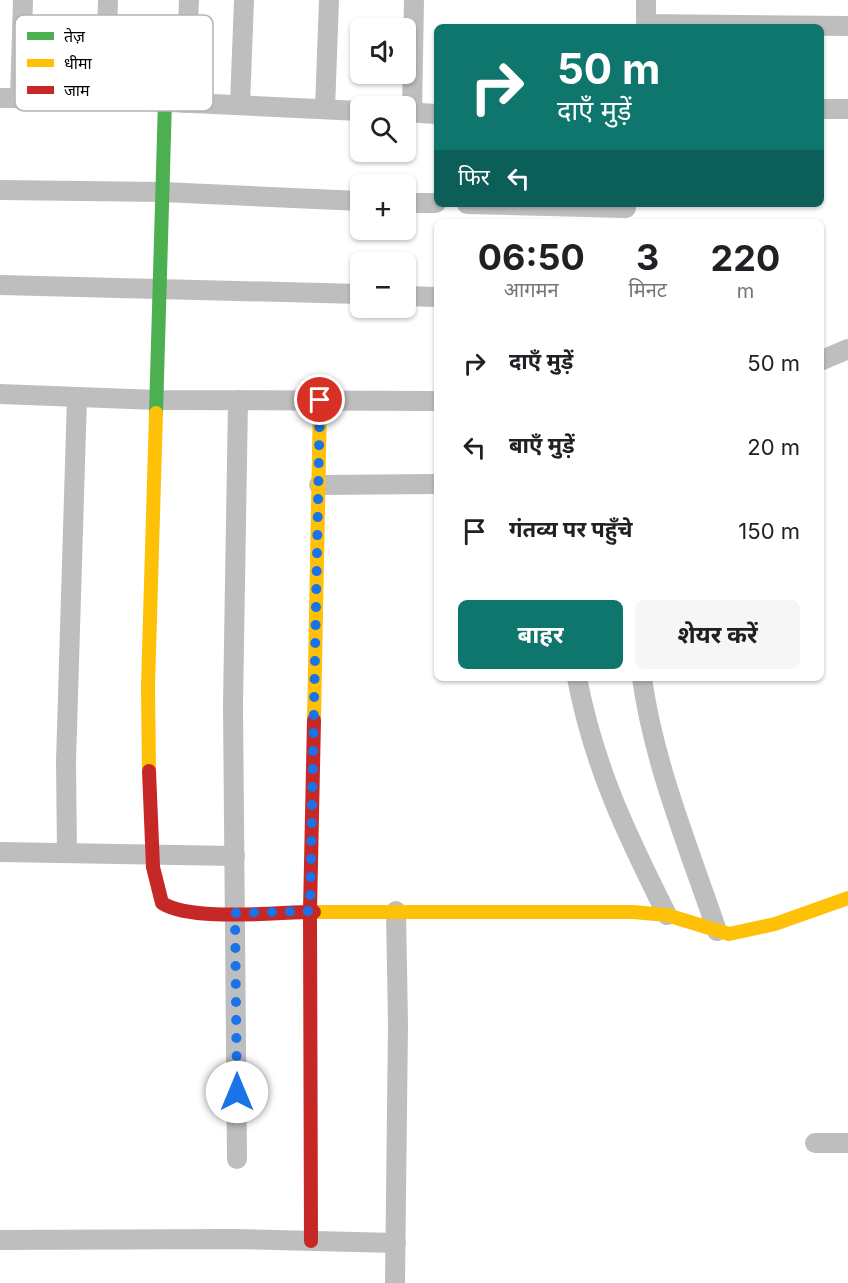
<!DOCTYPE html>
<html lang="hi">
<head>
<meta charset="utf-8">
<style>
  :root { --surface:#fff; --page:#f6f6f6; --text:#202124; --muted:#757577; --accent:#0f766e }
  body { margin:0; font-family:Inter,"Noto Sans Devanagari",sans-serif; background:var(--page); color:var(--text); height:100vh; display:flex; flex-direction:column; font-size:22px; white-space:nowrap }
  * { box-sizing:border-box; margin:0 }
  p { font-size:20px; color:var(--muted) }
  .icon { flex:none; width:33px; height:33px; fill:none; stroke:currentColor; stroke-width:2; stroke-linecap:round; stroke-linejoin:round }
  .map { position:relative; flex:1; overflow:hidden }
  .sheet { position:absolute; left:434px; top:219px; width:390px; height:462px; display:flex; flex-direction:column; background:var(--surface); border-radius:9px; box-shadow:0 2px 4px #0004 }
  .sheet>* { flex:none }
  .banner { position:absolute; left:434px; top:24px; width:390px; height:183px; border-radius:9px; box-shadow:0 2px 4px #0004; background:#0f766e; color:#fff; overflow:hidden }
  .fabs { position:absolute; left:350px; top:18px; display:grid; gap:12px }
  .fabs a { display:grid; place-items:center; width:66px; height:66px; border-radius:9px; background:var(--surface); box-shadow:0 2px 4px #0004; font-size:30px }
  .pin { position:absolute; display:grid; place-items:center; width:51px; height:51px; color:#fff; margin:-26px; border:3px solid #fff; border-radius:50%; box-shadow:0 2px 6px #0007 }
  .me { position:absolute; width:66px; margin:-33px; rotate:0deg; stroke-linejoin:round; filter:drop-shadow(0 0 4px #0008) }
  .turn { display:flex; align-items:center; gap:21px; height:126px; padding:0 24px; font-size:27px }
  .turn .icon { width:78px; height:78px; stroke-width:2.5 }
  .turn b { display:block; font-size:42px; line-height:51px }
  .then { display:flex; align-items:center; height:57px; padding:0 24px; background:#0003; gap:12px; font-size:22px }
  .eta { display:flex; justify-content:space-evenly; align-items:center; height:102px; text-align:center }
  .eta b { font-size:36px; font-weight:700; line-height:42px }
  .cta { display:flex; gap:12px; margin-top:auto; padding:12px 24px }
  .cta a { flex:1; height:69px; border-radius:9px; background:var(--accent); color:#fff; font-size:24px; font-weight:700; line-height:69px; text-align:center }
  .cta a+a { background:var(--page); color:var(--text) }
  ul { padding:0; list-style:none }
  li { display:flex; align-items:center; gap:18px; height:84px; padding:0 24px }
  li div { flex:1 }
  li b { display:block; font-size:22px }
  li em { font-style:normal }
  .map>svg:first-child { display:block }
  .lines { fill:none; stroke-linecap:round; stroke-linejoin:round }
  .street { stroke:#bebebe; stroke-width:20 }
  .fast { stroke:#4caf50; stroke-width:14 }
  .slow { stroke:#ffc107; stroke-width:14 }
  .jam { stroke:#c62828; stroke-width:14 }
  .route { stroke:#1a73e8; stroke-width:10; stroke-dasharray:0 18 }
  .key { fill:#fff; stroke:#b2b2b2; stroke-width:1.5 }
  .key-label { font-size:16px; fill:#000 }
</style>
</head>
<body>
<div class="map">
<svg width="848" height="1283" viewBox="0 0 848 1283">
  <rect width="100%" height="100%" fill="#fff"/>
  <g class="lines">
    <g class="street">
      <path d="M646,24l202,2"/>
      <path d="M646,27v-27"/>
      <path d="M0,98l105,1 255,12"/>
      <path d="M20,98l3,-98"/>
      <path d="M105,99l3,-99"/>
      <path d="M185,103l4,-103"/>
      <path d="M240,105l4,-105"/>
      <path d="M325,109l4,-109"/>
      <path d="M820,109h28"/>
      <path d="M405,112l31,2"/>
      <path d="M412,113l2,-113"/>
      <path d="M0,190l163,2 197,9"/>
      <path d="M405,203h31"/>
      <path d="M467,204l159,4"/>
      <path d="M0,285l360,9"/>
      <path d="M405,296l31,1"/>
      <path d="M820,361l28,-12"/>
      <path d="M0,394l157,6 279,1"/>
      <path d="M319,485l117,-1"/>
      <path d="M577,678c17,89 50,157 90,237"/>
      <path d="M642,678c12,87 47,170 75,253"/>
      <path d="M0,852l235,4"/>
      <path d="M67,853l-1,-91 11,-365"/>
      <path d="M815,1143h33"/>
      <path d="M237,1159l-4,-454 5,-305"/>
      <path d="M0,1240l235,-1 161,4"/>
      <path d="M395,1283l3,-259 -2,-113"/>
    </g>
    <path class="fast" d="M156,413l9,-312"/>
    <g class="slow">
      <path d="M314,720l6,-319"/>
      <path d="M149,771l-1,-85 8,-273"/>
      <path d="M314,912h319l34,3 62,19 46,-10 73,-26"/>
    </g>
    <g class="jam">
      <path d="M149,771l4,96 9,36c30,19 115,9 152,9"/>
      <path d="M311,1241l-1,-330 4,-191"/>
    </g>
  </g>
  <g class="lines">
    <path class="route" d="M237,1092l-2,-179 75,-2 10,-511"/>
  </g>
  <rect x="15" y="15" width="198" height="96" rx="9" class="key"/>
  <rect x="27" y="32" width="27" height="8" fill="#4caf50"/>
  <rect x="27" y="59" width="27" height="8" fill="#ffc107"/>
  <rect x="27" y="86" width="27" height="8" fill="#c62828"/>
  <g class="key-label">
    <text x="64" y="42">तेज़</text>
    <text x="64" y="69">धीमा</text>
    <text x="64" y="96">जाम</text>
  </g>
</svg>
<div class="fabs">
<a><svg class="icon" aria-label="sound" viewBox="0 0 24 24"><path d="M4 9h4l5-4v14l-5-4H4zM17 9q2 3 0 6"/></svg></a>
<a><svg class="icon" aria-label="search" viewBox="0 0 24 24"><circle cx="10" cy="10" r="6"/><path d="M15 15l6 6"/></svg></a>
<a>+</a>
<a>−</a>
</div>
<div class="pin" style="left:320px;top:400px;background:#d93025"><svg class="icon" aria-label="arrive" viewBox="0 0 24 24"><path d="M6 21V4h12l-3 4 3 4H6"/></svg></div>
<svg class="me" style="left:237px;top:1092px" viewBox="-20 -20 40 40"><circle r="19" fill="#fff"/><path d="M0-13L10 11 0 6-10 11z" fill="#1a73e8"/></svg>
<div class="banner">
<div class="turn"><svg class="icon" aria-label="right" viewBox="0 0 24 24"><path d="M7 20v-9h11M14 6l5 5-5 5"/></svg><div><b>50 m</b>दाएँ मुड़ें</div></div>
<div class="then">फिर<svg class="icon" aria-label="left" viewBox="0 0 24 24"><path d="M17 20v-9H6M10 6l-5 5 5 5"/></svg></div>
</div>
<section class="sheet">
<div class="eta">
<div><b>06:50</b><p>आगमन</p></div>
<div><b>3</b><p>मिनट</p></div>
<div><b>220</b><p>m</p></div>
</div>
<ul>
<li><svg class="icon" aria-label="right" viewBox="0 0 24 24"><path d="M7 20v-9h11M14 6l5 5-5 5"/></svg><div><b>दाएँ मुड़ें</b></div><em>50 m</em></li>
<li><svg class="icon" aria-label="left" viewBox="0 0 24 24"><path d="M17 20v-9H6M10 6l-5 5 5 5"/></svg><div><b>बाएँ मुड़ें</b></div><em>20 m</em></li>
<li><svg class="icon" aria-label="arrive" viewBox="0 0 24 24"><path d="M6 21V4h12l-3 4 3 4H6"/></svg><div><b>गंतव्य पर पहुँचे</b></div><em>150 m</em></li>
</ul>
<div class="cta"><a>बाहर</a><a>शेयर करें</a></div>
</section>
</div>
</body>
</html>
